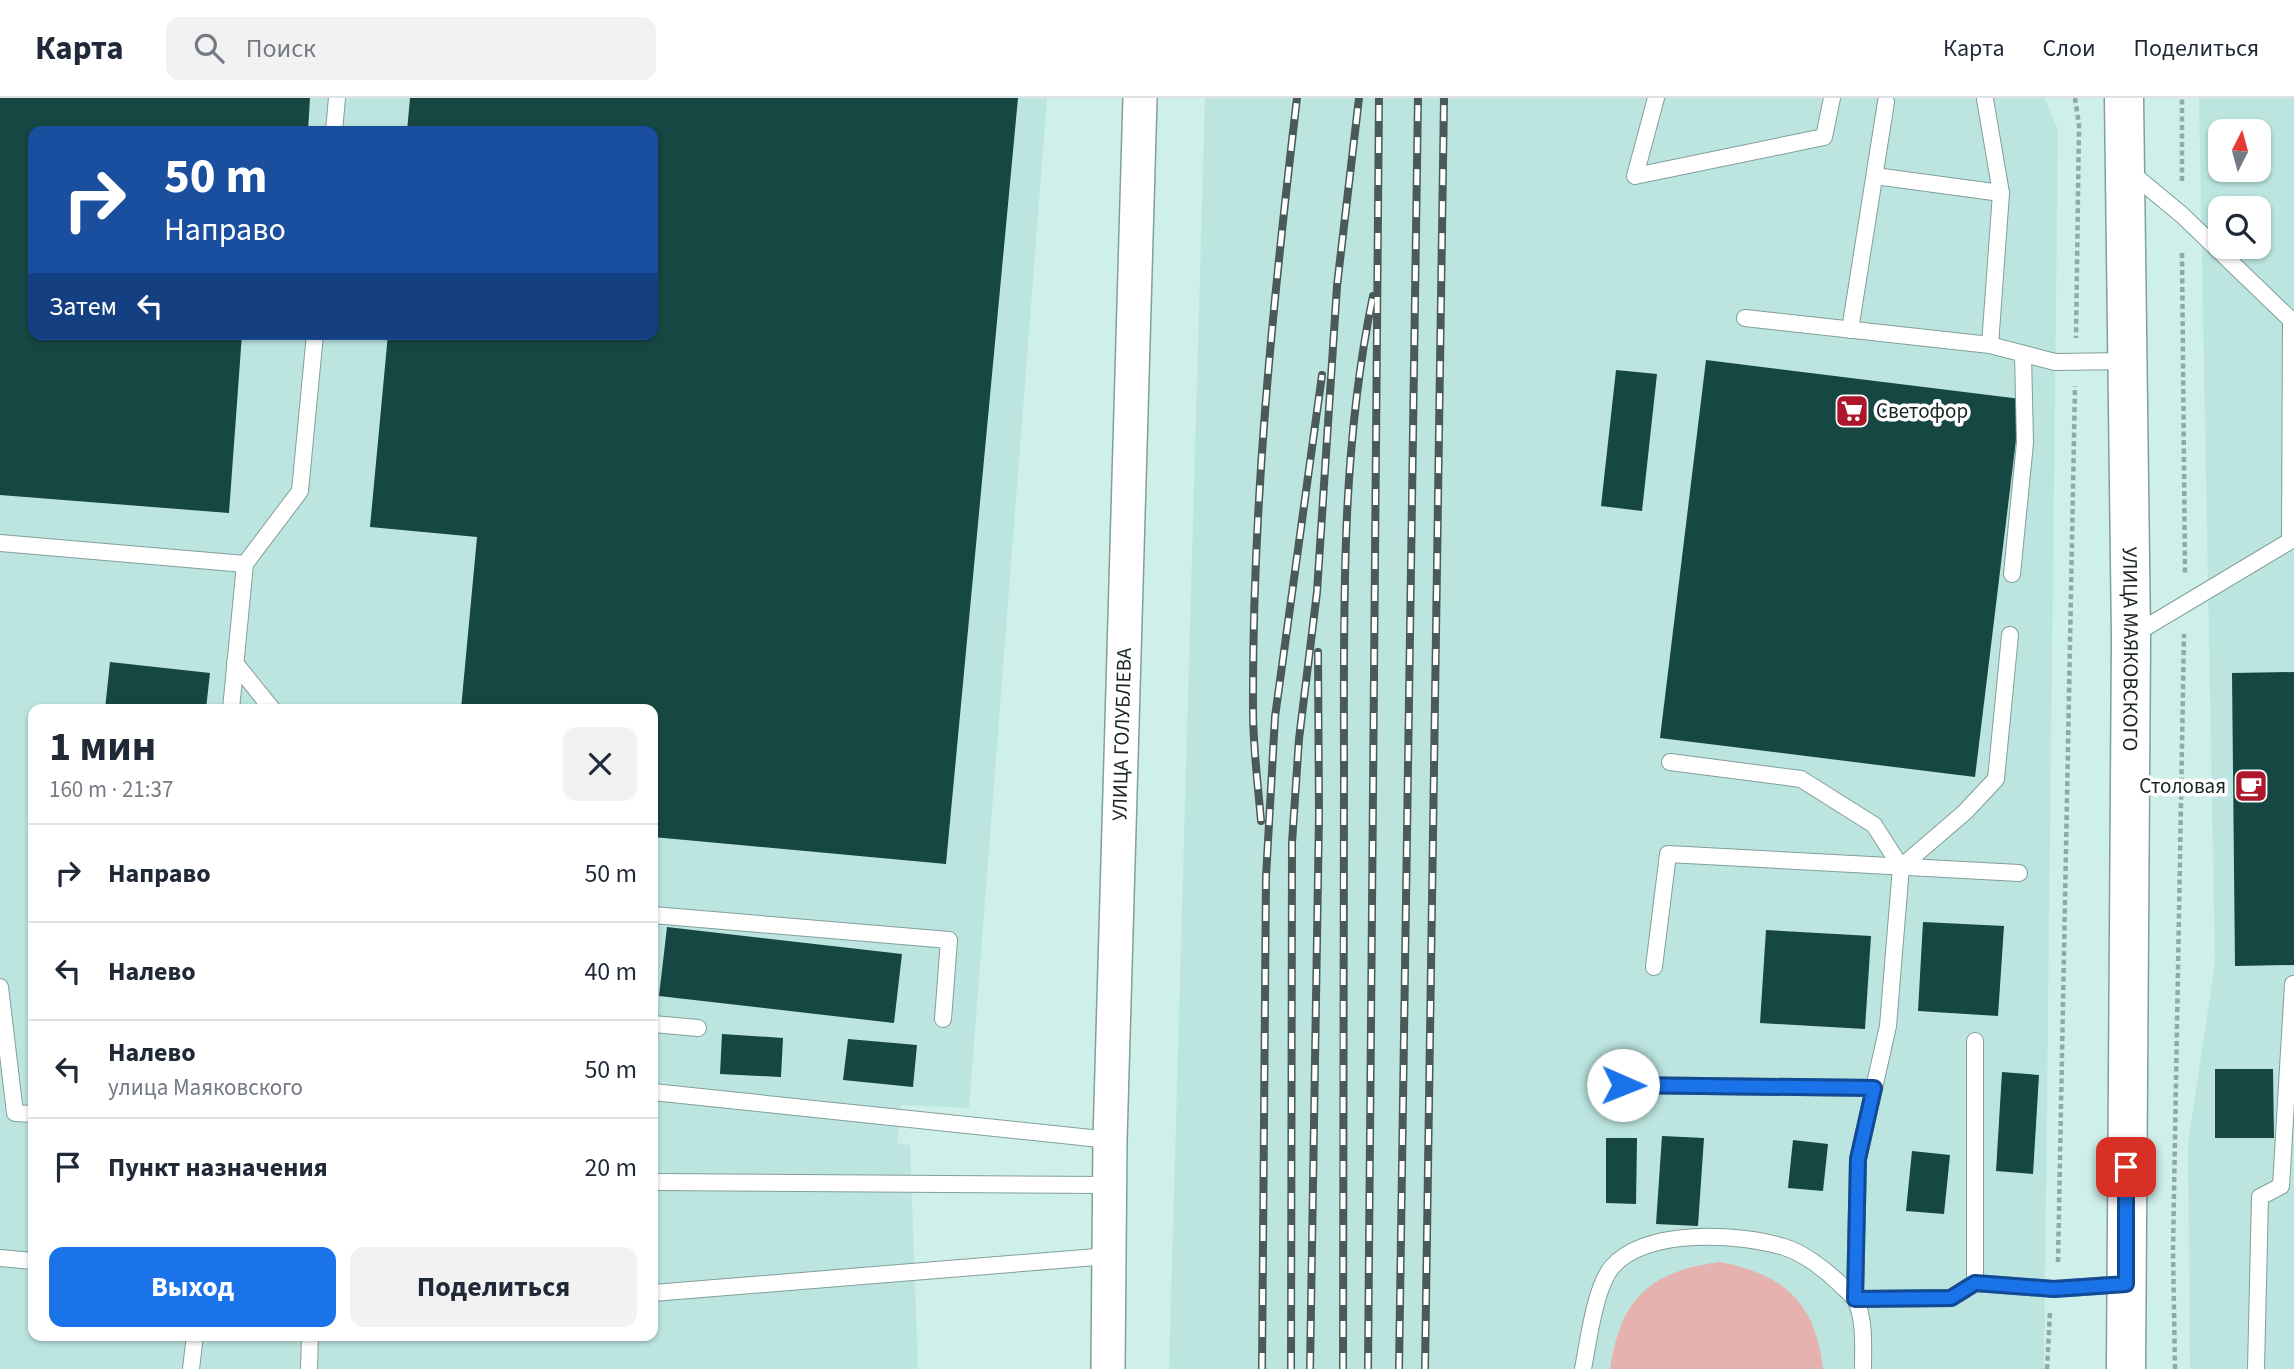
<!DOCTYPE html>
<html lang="ru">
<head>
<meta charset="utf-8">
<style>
  :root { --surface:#fff; --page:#f2f2f3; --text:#1f2937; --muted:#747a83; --line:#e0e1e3; --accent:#1a73e8 }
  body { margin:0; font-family:"Source Sans 3",sans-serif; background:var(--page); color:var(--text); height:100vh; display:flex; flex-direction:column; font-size:26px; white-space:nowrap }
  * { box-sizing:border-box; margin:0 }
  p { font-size:23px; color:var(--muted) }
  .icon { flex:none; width:38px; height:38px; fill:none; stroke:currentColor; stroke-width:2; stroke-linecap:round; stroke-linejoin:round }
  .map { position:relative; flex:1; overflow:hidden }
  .side { position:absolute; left:28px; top:606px; width:630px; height:637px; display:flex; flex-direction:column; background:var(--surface); border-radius:14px; box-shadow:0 2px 5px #0004 }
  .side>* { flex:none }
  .hud { position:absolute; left:28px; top:28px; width:630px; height:214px; border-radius:14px; box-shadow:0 2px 5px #0004; background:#1a4fa0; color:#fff; overflow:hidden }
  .needle { width:46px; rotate:6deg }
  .tools { position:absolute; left:2208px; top:21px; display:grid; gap:14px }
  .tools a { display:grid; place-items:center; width:63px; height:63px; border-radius:14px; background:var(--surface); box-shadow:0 2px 5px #0004; font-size:35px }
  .pin { position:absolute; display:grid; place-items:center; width:60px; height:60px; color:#fff; margin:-30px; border-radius:14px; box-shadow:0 4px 10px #0006 }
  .me { position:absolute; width:77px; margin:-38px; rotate:91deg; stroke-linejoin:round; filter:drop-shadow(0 0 5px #0008) }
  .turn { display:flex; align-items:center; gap:24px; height:147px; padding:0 21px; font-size:32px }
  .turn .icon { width:91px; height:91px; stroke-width:2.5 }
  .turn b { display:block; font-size:49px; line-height:60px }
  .then { display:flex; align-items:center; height:66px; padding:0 21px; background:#0003; gap:14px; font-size:26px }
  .round { display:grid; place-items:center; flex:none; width:74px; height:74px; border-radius:14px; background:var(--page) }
  .headline { display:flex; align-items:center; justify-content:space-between; height:119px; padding:0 21px }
  h1 { font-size:42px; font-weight:700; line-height:52px }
  .button { display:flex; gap:14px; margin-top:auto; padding:14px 21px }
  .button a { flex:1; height:80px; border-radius:14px; background:var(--accent); color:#fff; font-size:28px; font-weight:700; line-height:80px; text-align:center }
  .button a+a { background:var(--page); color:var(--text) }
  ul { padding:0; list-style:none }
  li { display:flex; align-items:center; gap:21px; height:98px; padding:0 21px; border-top:2px solid var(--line) }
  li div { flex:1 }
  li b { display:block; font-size:26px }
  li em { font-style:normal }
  header { display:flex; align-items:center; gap:42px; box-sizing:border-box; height:98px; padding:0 35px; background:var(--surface); border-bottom:2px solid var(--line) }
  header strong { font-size:33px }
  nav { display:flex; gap:38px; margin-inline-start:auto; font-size:24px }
  .search { width:490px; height:63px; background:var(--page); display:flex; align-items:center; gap:18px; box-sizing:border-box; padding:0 24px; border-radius:14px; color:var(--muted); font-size:26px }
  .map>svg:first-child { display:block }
  .built { fill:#bce5e0; fill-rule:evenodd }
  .green { fill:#e5b2af }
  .building { fill:#174743 }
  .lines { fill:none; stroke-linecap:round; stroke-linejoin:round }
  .lane-casing { stroke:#819f9b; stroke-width:18 }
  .street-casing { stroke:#819f9b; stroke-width:36 }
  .secondary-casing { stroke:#819f9b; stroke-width:41 }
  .path { stroke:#90a9a6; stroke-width:4.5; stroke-dasharray:5 3.5; stroke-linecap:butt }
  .lane { stroke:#fff; stroke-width:16 }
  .street { stroke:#fff; stroke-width:33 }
  .secondary { stroke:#fff; stroke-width:38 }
  .rail-casing { stroke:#495a57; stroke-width:8 }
  .rail { stroke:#fff; stroke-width:5; stroke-dasharray:16; stroke-linecap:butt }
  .route-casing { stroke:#114b97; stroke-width:18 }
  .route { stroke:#1a73e8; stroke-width:12 }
  .labels { text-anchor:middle; stroke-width:7; stroke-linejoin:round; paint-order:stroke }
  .poi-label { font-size:21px; fill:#192523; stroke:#fff; text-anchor:start }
  .street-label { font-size:21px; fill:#192523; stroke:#fff }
</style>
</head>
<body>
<header>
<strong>Карта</strong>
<div class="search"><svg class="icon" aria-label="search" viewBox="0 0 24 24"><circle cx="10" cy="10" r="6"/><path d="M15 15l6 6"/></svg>Поиск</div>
<nav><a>Карта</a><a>Слои</a><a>Поделиться</a></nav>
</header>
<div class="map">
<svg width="2294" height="1271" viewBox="0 0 2294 1271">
  <rect width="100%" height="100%" fill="#cfefeb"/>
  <g class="built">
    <path d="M0,0h1047l-78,1010 -68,-3 -4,38 13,2 8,224h-918zM33,33h620v203h-620zM33,611h620v626h-620z"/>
    <path d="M1205,0h840l13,32 -14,1239h-875z"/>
    <path d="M2199,0h95v1271h-104l-2,-226 27,-180zM2221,33h38v39h-38zM2221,110h38v39h-38z"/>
  </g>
  <path class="green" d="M1720,1164c65,13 95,40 103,107h-213c10,-70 40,-98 110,-107z"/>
  <g class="building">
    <path d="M0,0h310l-2,33h-275v203h209l-13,179 -229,-18z"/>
    <path d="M410,0h608l-72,766 -293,-27v-128h-192l16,-172 -107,-10 18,-193h265v-203h-246z"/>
    <path d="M1706,262l315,39 -46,378 -315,-39z"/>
    <path d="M1616,272l41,4 -15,137 -41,-5z"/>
    <path d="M110,564l100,11 -4,36h-101z"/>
    <path d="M2294,574v293l-59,1 -3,-293z"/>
    <path d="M1923,824l81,4 -6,90 -80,-5z"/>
    <path d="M667,829l235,27 -8,69 -235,-27z"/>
    <path d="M1766,832l105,6 -6,93 -105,-6z"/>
    <path d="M722,936l61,4 -2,39 -61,-3z"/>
    <path d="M848,941l69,6 -4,42 -70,-7z"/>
    <path d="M2215,971h58l1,69h-59z"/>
    <path d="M2002,974l37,3 -6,99 -37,-3z"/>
    <path d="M1662,1038l42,2 -6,88 -42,-2z"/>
    <path d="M1606,1040h31l-1,66 -30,-1z"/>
    <path d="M1793,1042l35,4 -5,47 -35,-3z"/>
    <path d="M1912,1053l38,4 -6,59 -38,-3z"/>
  </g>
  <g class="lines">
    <defs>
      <g id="lane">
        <path d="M1656,0l-21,78 189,-39 8,-39"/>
        <path d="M1985,1l16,94 -11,152 65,17 72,-1"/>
        <path d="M334,33l3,-33"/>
        <path d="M2129,73l53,44 109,105 -1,221 -157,94"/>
        <path d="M1875,78l126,17"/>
        <path d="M1745,220l245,27"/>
        <path d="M1850,232l36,-228"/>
        <path d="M0,445l245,21 55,-73 15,-157"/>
        <path d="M2012,476l13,-131 -2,-89"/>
        <path d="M235,565l37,46"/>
        <path d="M231,611l14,-145"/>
        <path d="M1670,664l131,17 73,46 27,42"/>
        <path d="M653,817l296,25 -6,79"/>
        <path d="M1654,869l14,-113 351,19"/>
        <path d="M0,889l15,126 18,1"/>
        <path d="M653,926l45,4"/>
        <path d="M1975,943v242l79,6 72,-5"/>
        <path d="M1623,987l251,3"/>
        <path d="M653,994l457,48"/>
        <path d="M653,1084l456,3"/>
        <path d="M0,1160l33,3"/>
        <path d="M1975,1185l-24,15 -96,1 3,-140 30,-133 13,-159 64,-55 31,-33 14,-144"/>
        <path d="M653,1195l456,-37"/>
        <path d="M191,1271l4,-34"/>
        <path d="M309,1271l1,-34"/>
        <path d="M1583,1271c5,-26 12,-82 29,-102 34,-39 127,-34 172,-20 20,6 43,24 57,38 5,5 12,10 15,16 9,20 7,46 7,68"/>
        <path d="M2256,1271l4,-172 21,-11 12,-202"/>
      </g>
      <g id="street">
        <path id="s1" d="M1108,1271l2,-229 30,-1042"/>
      </g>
      <g id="secondary">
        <path id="s2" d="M2124,0l7,539 -5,732"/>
      </g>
    </defs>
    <use href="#lane" class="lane-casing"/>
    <use href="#street" class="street-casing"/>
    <use href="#secondary" class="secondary-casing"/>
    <g class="path">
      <path d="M2075,0l4,27 -3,213"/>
      <path d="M2182,83v-83"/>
      <path d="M2182,155l3,320"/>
      <path d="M2058,1164l17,-876"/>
      <path d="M2047,1271l3,-57"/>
      <path d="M2175,1271l-2,-120 11,-615"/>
    </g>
    <use href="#lane" class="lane"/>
    <use href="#street" class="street"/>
    <use href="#secondary" class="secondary"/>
    <defs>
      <g id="rail">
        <path d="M1261,723c-3,-36 -8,-74 -8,-111 -1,-204 20,-409 44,-612"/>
        <path d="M1262,1271l4,-492 9,-160 47,-342"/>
        <path d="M1291,1271l1,-526 7,-104 18,-147 20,-306 22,-188"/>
        <path d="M1310,1271l9,-553 -1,-164"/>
        <path d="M1343,1271c0,-198 0,-396 1,-594 0,-160 -4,-321 29,-479"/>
        <path d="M1368,1271l11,-1271"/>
        <path d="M1399,1271l19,-1271"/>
        <path d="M1425,1271l19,-1271"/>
      </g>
    </defs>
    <use href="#rail" class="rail-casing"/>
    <use href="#rail" class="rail"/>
  </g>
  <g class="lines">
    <defs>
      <path id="route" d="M1623,987l251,3 -16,71 -3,140 96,-1 24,-15 79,6 72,-5v-117"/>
    </defs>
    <use href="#route" class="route-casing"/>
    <use href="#route" class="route"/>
  </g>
  <defs>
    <symbol id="supermarket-square" viewBox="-11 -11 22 22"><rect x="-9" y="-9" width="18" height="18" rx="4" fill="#ac172b" stroke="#fff"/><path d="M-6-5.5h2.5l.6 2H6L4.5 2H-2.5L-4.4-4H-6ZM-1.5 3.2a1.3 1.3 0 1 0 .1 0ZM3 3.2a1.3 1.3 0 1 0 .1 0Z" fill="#fff"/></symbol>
    <symbol id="cafe-square" viewBox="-11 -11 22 22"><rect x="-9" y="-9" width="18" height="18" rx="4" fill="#ac172b" stroke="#fff"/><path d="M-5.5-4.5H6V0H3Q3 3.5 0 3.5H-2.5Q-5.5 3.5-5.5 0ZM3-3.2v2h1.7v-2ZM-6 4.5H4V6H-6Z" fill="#fff"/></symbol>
  </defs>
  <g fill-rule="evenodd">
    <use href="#supermarket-square" x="1833" y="294" width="38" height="38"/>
    <use href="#cafe-square" x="2232" y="669" width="38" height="38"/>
  </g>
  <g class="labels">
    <g class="poi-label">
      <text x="1876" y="320">Светофор</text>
      <text x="2226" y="695" text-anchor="end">Столовая</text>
    </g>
    <g class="street-label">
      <text dy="7" stroke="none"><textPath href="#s2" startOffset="551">УЛИЦА МАЯКОВСКОГО</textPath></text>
      <text dy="7" stroke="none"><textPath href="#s1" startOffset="635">УЛИЦА ГОЛУБЛЕВА</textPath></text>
    </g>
  </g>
</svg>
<div class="tools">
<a><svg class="needle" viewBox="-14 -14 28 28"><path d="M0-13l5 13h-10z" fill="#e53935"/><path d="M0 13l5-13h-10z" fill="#747a83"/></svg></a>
<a><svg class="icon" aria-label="search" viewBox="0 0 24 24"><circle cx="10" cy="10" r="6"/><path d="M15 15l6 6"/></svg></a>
</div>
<div class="pin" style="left:2126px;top:1069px;background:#d93025"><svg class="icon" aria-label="arrive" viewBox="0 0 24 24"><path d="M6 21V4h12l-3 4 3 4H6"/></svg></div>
<svg class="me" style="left:1623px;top:987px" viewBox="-20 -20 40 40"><circle r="19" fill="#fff"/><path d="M0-13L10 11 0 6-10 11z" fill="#1a73e8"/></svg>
<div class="hud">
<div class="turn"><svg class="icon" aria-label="right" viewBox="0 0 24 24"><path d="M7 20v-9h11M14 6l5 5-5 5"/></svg><div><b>50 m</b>Направо</div></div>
<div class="then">Затем<svg class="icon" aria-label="left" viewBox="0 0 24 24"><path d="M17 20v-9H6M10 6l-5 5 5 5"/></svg></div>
</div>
<section class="side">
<div class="headline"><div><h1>1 мин</h1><p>160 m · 21:37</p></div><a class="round"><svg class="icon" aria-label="close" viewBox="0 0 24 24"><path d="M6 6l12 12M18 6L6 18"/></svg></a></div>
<ul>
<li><svg class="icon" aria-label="right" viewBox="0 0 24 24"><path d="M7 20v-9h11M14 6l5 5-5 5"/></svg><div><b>Направо</b></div><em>50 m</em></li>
<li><svg class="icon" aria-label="left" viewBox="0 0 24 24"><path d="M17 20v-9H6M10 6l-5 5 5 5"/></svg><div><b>Налево</b></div><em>40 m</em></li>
<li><svg class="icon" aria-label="left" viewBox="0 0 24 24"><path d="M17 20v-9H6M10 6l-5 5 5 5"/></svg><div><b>Налево</b><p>улица Маяковского</p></div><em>50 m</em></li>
<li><svg class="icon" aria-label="arrive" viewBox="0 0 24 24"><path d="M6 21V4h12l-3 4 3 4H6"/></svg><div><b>Пункт назначения</b></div><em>20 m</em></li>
</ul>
<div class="button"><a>Выход</a><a>Поделиться</a></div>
</section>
</div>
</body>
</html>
